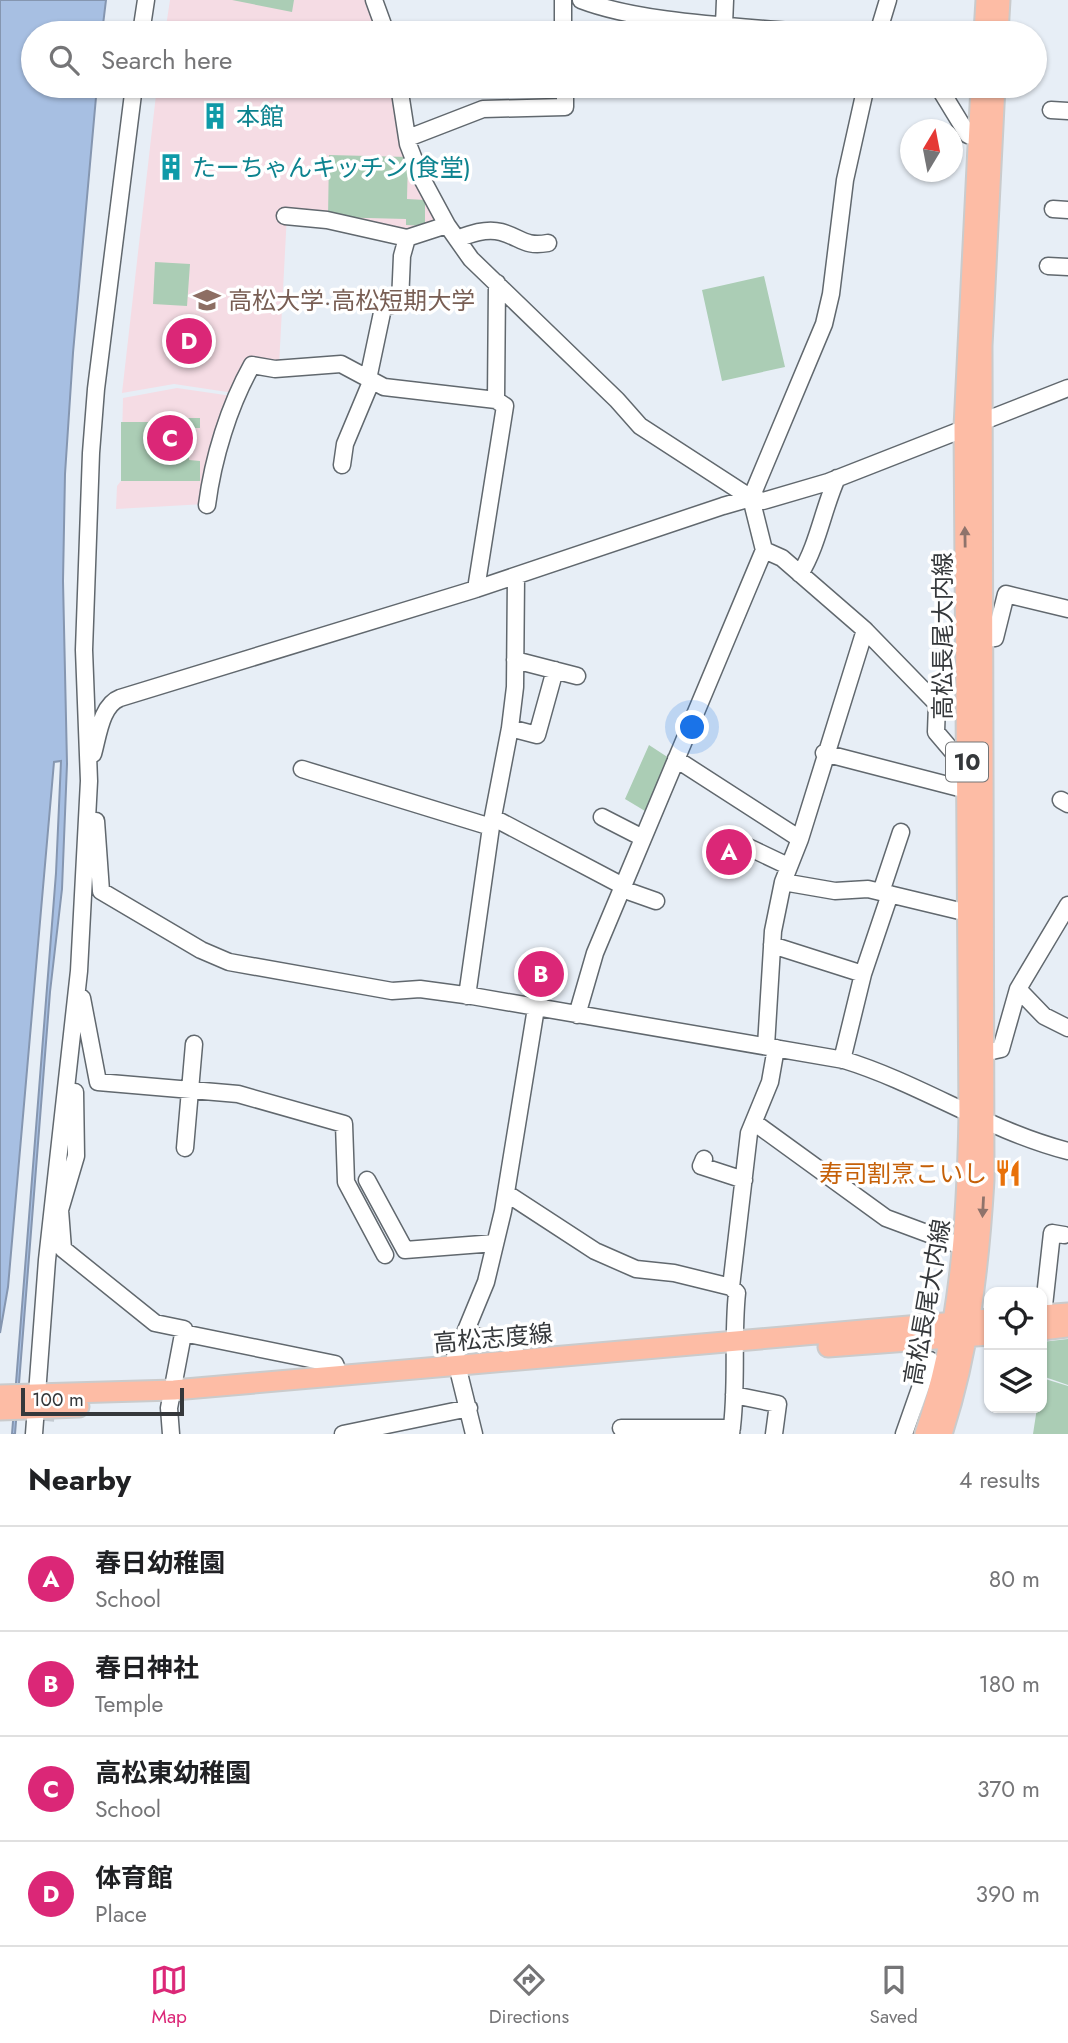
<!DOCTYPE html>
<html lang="en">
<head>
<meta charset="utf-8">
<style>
  :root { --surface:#fff; --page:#f2f2f2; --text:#202124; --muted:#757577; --line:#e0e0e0; --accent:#db2777 }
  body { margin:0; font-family:Jost,"Noto Sans JP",sans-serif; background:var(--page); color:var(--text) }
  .controls { position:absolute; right:21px; bottom:21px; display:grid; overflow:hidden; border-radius:14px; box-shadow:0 2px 5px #0004 }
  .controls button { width:63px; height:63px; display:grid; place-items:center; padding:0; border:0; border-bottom:2px solid var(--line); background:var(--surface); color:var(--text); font:35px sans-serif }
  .compass { position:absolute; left:900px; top:119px; width:63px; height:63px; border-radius:50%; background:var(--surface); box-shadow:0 2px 5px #0004; rotate:10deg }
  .scale { position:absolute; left:21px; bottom:18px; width:163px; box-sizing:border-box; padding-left:7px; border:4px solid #35383b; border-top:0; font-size:19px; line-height:24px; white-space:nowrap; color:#35383b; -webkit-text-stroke:5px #fff; paint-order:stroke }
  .you { position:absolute; left:693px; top:728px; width:24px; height:24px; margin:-18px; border:5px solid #fff; border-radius:50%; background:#1a73e8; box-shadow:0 0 0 10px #1a73e833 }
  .badge { display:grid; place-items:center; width:46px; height:46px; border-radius:50%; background:var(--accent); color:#fff; font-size:23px; font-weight:700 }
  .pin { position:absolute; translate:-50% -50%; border:4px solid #fff; box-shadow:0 2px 7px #0006 }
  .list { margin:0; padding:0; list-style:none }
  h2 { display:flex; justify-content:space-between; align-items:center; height:91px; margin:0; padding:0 28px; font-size:30px }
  h2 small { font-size:23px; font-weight:400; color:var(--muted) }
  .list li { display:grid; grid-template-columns:46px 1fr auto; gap:21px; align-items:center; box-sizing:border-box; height:105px; padding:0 28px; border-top:2px solid var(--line) }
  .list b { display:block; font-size:26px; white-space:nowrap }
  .list p { margin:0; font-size:23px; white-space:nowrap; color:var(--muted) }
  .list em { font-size:23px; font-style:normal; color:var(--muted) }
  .icon { flex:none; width:38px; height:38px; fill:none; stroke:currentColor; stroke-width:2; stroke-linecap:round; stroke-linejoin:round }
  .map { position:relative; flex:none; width:1068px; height:1434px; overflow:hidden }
  .search { position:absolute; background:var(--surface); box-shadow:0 2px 5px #0004; left:21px; right:21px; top:21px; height:77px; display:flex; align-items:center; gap:18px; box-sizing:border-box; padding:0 24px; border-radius:38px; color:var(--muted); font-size:26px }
  .sheet { height:511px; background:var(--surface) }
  nav { display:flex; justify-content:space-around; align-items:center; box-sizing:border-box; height:98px; border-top:2px solid var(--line); background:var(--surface); font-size:19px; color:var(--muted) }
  nav a { display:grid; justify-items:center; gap:4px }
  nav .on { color:var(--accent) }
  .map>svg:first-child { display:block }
  .education { fill:#f5dce4 }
  .green { fill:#abcdb5 }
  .water { fill:#a7bfe2; stroke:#8596b0; stroke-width:2 }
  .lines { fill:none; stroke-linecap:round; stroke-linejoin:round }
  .minor-tunnel { stroke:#c3cad1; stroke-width:16; stroke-dasharray:16 8; stroke-linecap:butt }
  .minor-casing { stroke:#61686e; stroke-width:19 }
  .major-casing { stroke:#cacbcc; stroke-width:23 }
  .minor { stroke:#fff; stroke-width:16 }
  .major { stroke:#fdbca5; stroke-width:19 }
  .oneway { fill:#8f736b }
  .labels { text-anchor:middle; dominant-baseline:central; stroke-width:7; stroke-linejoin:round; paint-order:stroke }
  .shield { fill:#fff; stroke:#727476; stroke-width:2 }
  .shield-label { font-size:23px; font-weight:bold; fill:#35383b }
  .culture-label { font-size:24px; fill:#0d838f; stroke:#fff; text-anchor:start }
  .education-label { font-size:24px; fill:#785e54; stroke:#fff; text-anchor:start }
  .street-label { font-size:24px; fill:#35383b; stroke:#fff }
  .food-label { font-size:24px; fill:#c56008; stroke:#fff; text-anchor:end }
</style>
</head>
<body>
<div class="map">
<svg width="1068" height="1434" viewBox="0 0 1068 1434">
  <rect width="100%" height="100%" fill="#e7eef6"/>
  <path class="education" d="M170,0H366L379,33H165Z
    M157,86H390L402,144L440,224L407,234L287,214L279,366L245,367L234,393L174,384L122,393Z
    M177,388L232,396L205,504L116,509L117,486L121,481L123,398Z"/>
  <path class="green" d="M232,0H294L292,12Z
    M329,155L408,157L407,199L425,200V226L406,225V219L328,217Z
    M155,262L190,264L187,306L153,304Z
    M764,276L785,367L722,381L702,290Z
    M166,418H200V428H189V460L200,461V481H121V422H166Z
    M649,745L672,760L650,814L625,799Z
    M1068,1339V1385L1042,1376V1342Z
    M1042,1378L1068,1386V1434H1033L1037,1408H1042Z"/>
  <path class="water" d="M0,0H106L102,33H33V86H97L73,353L65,474L63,581L67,764L62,889L50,992L15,1434H12L56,873L61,761L54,762L8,1287L0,1333Z"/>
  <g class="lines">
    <path class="minor-tunnel" d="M46,1421L49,1383"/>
    <defs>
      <path id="minor" d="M374,0L386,33
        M563,0V33
        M581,0C644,24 742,26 811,33
        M724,25L725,0
        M141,33L146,0
        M858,33H883
        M878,33L888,0
        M399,86L408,144L420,175L447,225L471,259L617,400L640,426L751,498
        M938,86L968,135L979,138
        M1051,110L1068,111
        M408,138L483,109L565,107V86
        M1053,209L1068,210
        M285,216L327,220L407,238L447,225
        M457,239C470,234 486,228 501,232C522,238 524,247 548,243
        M1048,266L1068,267
        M368,379L383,308L400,302L402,256L407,238
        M342,465L345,444L371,382
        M207,505C213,458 229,406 252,365L275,369L341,364L384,387L496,400L497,283
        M800,574C818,545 823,509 837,478
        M476,589L505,406L496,400
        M865,630L937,704L936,732L953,752L967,754
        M980,639L995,638L1006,594L1068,609
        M515,660L577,676
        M510,728L537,735L555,670
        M824,753L967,790
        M93,754C98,737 101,705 120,698L476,589L723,506L751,498L763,501L828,482L1068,388
        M676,759L800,839L783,882
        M302,769L491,827
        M1061,800L1068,804
        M602,817L643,838
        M494,818L623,886
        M96,821L101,891L201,950L229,962L392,991L420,989L472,996L844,1060C922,1084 987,1130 1068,1151
        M800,839L865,630L782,558L764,550L751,498L824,324L831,294L845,180L866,86
        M748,847L788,866
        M622,889L656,901
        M881,892L901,832
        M772,945L863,974
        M1018,989L1044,1016L1068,1028
        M467,996L491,827L510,728L515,687L516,576
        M82,998L98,1082L238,1094L344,1124L346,1182L385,1255
        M577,1015L595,953L764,550
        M766,1046L773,931L783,882L835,891L868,889L968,913
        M983,1053L1001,1049L1018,989L1068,905
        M842,1060L863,974L890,894
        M75,1092L76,1156L60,1210L63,1249L155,1323L184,1329L169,1408L171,1434
        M755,1123L886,1218L964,1247
        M185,1148L194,1044
        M704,1159L701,1166L744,1180
        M367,1180L405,1250L495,1243
        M506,1193L595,1251L636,1269L674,1273L731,1287L737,1293C732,1340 738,1388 731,1434
        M731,1287L749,1133L770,1082L776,1048
        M1043,1315L1052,1233L1064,1235
        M183,1333L335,1364L340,1376
        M466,1333L514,1346L517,1361
        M734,1395L778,1404L774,1434
        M621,1428H732
        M34,1434L47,1260L79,971L89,781L84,650L91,453L96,389L134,86
        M343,1434L469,1408
        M474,1434L455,1357L486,1282L503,1211L536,1008
        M904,1434L930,1360"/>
      <path id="major" d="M984,33L986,0
        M998,33L1000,0
        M1042,1315L1068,1313
        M1042,1330L1068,1327
        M828,1347L989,1335
        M0,1395L174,1390L989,1319
        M0,1410L79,1407
        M925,1434C960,1331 967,1223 969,1115L964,427L981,86
        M942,1434C969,1352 979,1266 984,1180L982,346L995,86"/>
    </defs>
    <use href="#minor" class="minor-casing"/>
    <use href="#major" class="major-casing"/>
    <use href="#minor" class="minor"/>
    <use href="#major" class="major"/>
  </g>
  <defs><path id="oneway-solid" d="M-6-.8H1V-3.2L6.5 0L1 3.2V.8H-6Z" transform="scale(1.75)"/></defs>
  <g class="oneway">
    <use href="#oneway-solid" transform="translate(965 537) rotate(-91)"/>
    <use href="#oneway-solid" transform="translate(983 1207) rotate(93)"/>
  </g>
  <defs>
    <symbol id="building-bare" viewBox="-9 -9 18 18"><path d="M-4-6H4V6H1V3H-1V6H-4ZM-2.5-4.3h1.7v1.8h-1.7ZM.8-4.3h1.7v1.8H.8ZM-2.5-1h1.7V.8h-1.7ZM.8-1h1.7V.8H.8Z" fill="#0f9aa8" stroke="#fff" stroke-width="2.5" paint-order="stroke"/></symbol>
    <symbol id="university-bare" viewBox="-9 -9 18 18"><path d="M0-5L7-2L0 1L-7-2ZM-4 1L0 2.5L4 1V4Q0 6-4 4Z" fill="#8d6e63" stroke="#fff" stroke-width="2.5" paint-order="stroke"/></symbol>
    <symbol id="restaurant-bare" viewBox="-9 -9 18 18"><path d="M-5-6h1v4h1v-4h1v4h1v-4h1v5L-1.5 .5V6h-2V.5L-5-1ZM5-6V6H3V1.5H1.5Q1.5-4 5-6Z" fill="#e8710a" stroke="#fff" stroke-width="2.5" paint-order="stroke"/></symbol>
  </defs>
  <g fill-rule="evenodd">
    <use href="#building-bare" x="196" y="97" width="38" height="38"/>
    <use href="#building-bare" x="152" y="148" width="38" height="38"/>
    <use href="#university-bare" x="188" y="281" width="38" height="38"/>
    <use href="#restaurant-bare" x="989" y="1154" width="38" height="38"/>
  </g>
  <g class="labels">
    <rect class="shield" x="946" y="742.5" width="42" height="39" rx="5"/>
    <g class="shield-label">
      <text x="967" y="762">10</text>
    </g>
    <g class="culture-label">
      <text x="236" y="116">本館</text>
      <text x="192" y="167">たーちゃんキッチン(食堂)</text>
    </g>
    <g class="education-label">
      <text x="228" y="300">高松大学·高松短期大学</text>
    </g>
    <g class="street-label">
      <text transform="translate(942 636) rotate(-90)">高松長尾大内線</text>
      <text transform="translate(927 1302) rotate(-80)">高松長尾大内線</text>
      <text transform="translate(493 1338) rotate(-5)">高松志度線</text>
    </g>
    <g class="food-label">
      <text x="987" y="1173">寿司割烹こいし</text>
    </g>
  </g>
</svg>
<div class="controls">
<button><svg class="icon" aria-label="locate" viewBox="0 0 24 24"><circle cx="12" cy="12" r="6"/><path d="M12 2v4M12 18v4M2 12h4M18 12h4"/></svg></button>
<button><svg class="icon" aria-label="layers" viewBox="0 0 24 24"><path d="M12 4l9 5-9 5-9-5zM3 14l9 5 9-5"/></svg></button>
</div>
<svg class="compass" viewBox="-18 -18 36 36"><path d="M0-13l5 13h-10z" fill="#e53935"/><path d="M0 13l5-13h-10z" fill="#757577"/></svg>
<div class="scale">100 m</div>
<div class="you"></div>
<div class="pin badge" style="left:729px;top:852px">A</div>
<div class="pin badge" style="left:541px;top:974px">B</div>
<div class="pin badge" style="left:170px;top:438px">C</div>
<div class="pin badge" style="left:189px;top:341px">D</div>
<div class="search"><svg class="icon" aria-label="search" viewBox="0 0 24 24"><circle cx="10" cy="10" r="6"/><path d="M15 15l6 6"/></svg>Search here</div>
</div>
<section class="sheet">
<h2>Nearby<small>4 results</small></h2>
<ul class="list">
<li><span class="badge">A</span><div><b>春日幼稚園</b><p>School</p></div><em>80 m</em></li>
<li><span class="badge">B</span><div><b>春日神社</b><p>Temple</p></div><em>180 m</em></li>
<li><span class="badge">C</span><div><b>高松東幼稚園</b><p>School</p></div><em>370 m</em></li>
<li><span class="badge">D</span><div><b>体育館</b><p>Place</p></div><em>390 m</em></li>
</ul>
</section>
<nav>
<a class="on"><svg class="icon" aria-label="map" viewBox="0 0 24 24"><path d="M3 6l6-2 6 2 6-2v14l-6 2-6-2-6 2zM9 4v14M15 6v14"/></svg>Map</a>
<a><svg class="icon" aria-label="directions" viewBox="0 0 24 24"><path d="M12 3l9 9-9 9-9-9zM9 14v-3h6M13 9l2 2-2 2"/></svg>Directions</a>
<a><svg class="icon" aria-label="saved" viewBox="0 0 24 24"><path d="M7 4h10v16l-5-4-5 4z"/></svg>Saved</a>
</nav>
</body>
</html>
